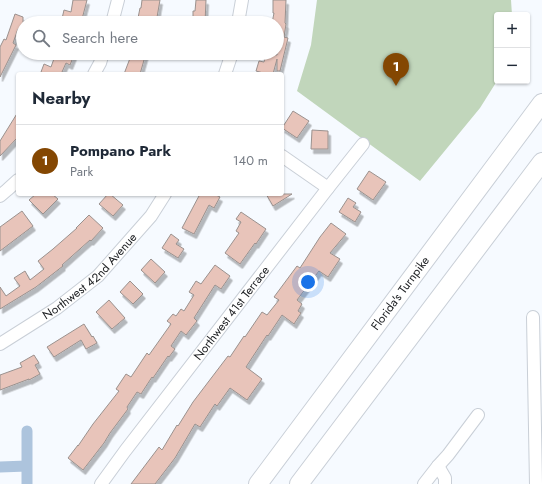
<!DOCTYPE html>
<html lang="en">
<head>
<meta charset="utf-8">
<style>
  :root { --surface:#fff; --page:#f6f6f7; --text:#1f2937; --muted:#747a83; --line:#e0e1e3; --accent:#844702 }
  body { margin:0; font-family:Jost,sans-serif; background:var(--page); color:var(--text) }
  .controls { position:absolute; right:12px; top:12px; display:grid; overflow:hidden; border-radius:4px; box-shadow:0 1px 3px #0004 }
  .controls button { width:36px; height:36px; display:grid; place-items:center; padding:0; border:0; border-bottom:1px solid var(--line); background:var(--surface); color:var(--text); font:20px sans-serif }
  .you { position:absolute; left:308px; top:282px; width:14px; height:14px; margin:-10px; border:3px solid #fff; border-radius:50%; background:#1a73e8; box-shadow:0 0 0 6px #1a73e833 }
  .badge { display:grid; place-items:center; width:26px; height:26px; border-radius:50%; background:var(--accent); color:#fff; font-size:13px; font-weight:700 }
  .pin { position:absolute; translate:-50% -33px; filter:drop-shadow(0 1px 2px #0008) }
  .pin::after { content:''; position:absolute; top:21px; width:14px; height:12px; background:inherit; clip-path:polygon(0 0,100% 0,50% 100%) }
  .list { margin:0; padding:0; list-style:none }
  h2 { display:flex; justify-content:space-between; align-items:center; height:52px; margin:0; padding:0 16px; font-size:17px }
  h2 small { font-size:13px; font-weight:400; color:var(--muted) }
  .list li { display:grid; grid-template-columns:26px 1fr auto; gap:12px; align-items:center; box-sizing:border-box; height:72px; padding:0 16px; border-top:1px solid var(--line) }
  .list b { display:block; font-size:15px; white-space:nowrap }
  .list p { margin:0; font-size:13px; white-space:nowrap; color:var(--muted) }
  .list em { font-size:13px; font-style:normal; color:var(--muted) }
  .icon { flex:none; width:22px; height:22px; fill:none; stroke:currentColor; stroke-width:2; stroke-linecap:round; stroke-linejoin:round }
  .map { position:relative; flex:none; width:542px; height:484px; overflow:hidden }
  .search { position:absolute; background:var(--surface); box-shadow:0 1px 3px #0004; left:16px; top:16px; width:268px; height:44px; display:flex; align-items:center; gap:10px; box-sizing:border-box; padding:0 14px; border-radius:22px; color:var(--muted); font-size:15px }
  .panel { position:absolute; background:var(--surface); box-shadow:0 1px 3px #0004; left:16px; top:72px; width:268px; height:124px; border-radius:4px }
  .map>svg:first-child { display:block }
  .green { fill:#c1d6bb }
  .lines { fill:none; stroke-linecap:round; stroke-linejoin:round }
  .canal { stroke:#adc4dd; stroke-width:11 }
  .building { fill:#e8c4ba; stroke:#9a918e; filter:url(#shadow) }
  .minor-casing { stroke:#c9cfd7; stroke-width:14 }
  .highway-casing { stroke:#c9cfd7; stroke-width:20 }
  .minor { stroke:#fff; stroke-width:12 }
  .highway { stroke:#fff; stroke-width:18 }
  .labels { text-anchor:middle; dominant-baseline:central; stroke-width:4; stroke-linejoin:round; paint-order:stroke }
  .street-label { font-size:12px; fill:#1a1c1f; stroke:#fff }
</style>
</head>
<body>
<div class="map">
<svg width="542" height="484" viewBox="0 0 542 484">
  <defs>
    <filter id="shadow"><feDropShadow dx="2.5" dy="4.5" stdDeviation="0" flood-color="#0004"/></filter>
  </defs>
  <rect width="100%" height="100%" fill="#f6faff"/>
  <path class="green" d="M317,0H511L512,15H497V81L480,108L420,181L297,91L311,45Z"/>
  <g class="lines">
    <path class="canal" d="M27,431V484
      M0,467L27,466"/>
  </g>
  <path class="building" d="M73,0H87L81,23H61L64,10L71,12Z
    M142,0H160L156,23H137L140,8H141Z
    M196,0H206L205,23H193V11H195Z
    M273,0H286L285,23L286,24L284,37L288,38L280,71H277V59L273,74H267L256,71L259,61L264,62L266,53L277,55V23H272L274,13H273Z
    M15,14L23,17V31L18,29L13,43L16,45L0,77V47L4,39L6,40Z
    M56,53H66L74,55L70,65L66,63L62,72L65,74H46L41,72L44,64L51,67Z
    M132,53H146L140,74H124Z
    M293,111L309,121L297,138L282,128Z
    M18,112V137L0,156V141Z
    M312,130L328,131V149H311Z
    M369,171L386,182L373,200L357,189Z
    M36,194H52L58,199L43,214L29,200Z
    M108,194H110L123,205L113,216L99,204Z
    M200,194H214L220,197L214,208L209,205L194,234L182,228Z
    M266,194H292L273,206Z
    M348,198L356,203L353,207L361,212L355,222L339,212Z
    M22,211L33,226L0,251V227Z
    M241,212L266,229L256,244L255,243L240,264L225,253L239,233L236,231L241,222L236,219Z
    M89,215L103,228L91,241L90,240L62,265L63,266L36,287L0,309V287L6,296L20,286L14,278L25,271L30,280L44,269L38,261L53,249L77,228H76Z
    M331,223L346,234L330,253L340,259L328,277L319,271L297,300L302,304L298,311L301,313L294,324L282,315L268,336L267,335L246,367L262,379L247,400L230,388L217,406L215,404L200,427L195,424L175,458L155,484H131L159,447L162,450L177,425L178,426L193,402L228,356L230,357L244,336L245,337L262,312L267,315L279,300L274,297L297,266L300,268L320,237Z
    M171,234L179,240L176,244L184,249L178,258L162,248Z
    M151,259L165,272L155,283L141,270Z
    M215,265L230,276L221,289L215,285L194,318L197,321L186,335L181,331L171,346L175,349L169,357L168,356L153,378L152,377L141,394L137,392L127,407L128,409L110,433L104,443L83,470L68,458L78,445V446L93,424L119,391L116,389L126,374L131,377L147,353L149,355L171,324L167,321L173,314L176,316L181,309L184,311L194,295L189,292L196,281L201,284Z
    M130,281L143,294L133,304L120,292Z
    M109,300L125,318L112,329L96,312Z
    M84,324L92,337L93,336L97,343L86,349L81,340L54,357L47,347Z
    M34,355L39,363L35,365L40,374L29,380V379L0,390V375L22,367L20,363Z"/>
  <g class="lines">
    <defs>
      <g id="minor">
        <path d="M112,23L118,0"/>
        <path d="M238,23L242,0"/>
        <path d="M94,74L100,63L103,53"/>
        <path d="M225,74L232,53"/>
        <path d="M282,156L328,188"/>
        <path d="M0,196L7,190L18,180"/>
        <path d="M533,317L536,484"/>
        <path id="s1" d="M0,344L57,308L98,276L151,216L165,194"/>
        <path d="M438,466L445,478V484"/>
        <path id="s2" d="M101,484L125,451L328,188L363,144"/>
        <path d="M424,484L438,466L448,455L478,415"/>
      </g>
      <g id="highway">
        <path id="s3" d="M258,484L542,103"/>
        <path d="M299,484L542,162"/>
      </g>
    </defs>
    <use href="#minor" class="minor-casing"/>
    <use href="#highway" class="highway-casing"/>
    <use href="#minor" class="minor"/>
    <use href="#highway" class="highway"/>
  </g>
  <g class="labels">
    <g class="street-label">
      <text stroke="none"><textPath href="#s1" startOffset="113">Northwest 42nd Avenue</textPath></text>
      <text stroke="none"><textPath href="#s3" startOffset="238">Florida's Turnpike</textPath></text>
      <text stroke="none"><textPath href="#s2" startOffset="215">Northwest 41st Terrace</textPath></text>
    </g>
  </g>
</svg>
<div class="controls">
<button>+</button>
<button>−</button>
</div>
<div class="you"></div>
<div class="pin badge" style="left:396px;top:86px">1</div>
<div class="search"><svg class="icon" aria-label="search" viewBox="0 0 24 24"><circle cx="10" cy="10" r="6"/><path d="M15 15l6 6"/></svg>Search here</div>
<section class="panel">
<h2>Nearby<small></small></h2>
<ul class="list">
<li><span class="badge">1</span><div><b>Pompano Park</b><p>Park</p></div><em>140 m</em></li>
</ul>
</section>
</div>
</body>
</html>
